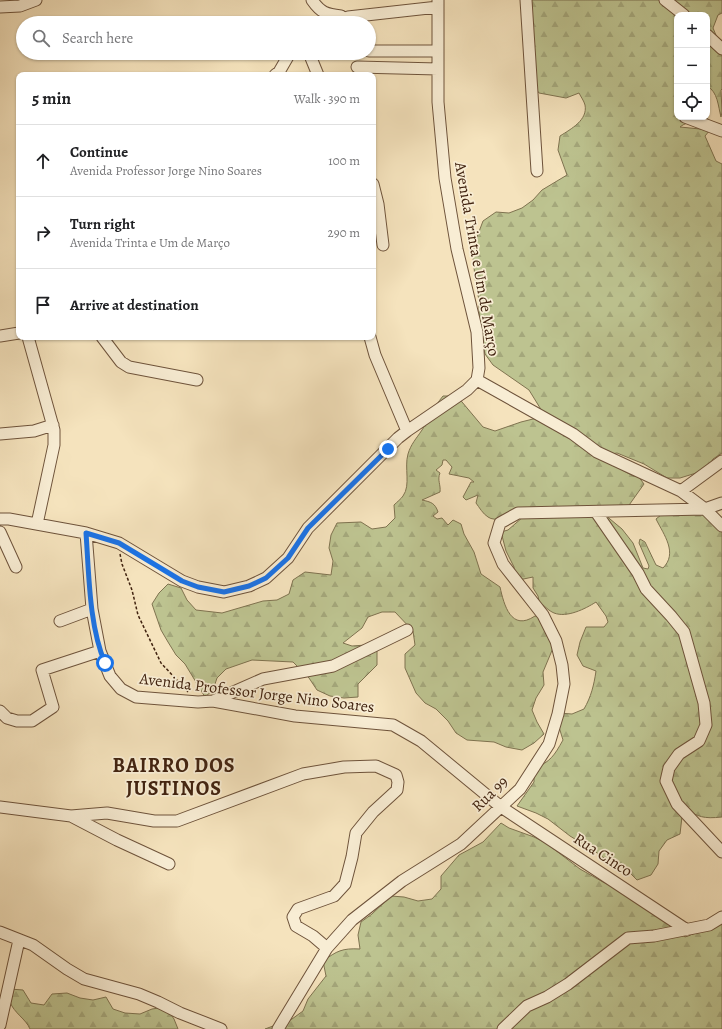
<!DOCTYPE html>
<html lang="en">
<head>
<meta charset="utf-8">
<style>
  :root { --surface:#fff; --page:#f6f6f6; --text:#202124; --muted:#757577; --line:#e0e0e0 }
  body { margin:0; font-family:Alegreya,serif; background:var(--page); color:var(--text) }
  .controls { position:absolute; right:12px; top:12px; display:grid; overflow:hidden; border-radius:8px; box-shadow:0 1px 3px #0004 }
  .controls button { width:36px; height:36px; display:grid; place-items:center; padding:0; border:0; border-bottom:1px solid var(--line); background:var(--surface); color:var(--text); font:20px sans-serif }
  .stop { position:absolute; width:12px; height:12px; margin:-9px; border:3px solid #1a73e8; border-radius:50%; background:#fff }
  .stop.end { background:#1a73e8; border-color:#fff; box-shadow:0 1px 4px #0008 }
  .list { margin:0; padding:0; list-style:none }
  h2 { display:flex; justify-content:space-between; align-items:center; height:52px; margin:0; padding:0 16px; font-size:17px }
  h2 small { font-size:13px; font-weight:400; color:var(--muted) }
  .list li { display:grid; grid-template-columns:26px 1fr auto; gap:12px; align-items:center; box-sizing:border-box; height:72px; padding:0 16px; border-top:1px solid var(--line) }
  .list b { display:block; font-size:15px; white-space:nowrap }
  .list p { margin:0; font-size:13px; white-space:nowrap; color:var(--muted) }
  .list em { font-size:13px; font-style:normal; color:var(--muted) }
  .icon { flex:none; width:22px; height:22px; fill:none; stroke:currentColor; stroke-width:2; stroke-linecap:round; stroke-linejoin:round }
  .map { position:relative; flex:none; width:722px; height:1029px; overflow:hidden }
  .search { position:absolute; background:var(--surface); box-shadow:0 1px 3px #0004; left:16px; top:16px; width:360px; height:44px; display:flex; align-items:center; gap:10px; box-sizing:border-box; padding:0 14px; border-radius:22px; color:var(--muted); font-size:15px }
  .panel { position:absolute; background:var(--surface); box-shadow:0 1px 3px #0004; left:16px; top:72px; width:360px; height:268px; border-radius:8px }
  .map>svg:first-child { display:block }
  .forest { fill:url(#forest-firs); stroke:#7f7350 }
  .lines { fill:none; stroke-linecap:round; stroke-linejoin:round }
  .minor-casing { stroke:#6e533b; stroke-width:13 }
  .path { stroke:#412310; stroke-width:1.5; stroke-dasharray:3 2; stroke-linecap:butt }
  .minor { stroke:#f8edd4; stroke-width:11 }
  .route { stroke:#1a73e8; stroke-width:5 }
  .labels { text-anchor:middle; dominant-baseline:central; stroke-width:3.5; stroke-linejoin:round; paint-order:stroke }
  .street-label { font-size:16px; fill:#412310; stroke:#f8edd4 }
  .district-label { font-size:20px; font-weight:bold; letter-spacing:1px; fill:#412310; stroke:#f8edd4 }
</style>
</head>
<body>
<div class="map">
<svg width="722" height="1029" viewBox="0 0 722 1029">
  <defs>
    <pattern id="forest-firs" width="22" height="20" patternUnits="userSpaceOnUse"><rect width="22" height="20" fill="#bdc390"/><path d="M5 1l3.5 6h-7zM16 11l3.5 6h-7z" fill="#a4a77b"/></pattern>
  </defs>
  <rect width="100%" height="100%" fill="#f5e3bd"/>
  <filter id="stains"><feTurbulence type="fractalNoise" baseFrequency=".005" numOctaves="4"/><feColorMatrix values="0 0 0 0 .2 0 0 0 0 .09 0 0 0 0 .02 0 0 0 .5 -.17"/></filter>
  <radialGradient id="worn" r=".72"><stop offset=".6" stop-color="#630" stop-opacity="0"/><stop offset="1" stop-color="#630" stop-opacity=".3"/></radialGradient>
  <path class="forest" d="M524,0H722V13L718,15L713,28L718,40L722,41V89L721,90L722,112L721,117C718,106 718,92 707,86V15H677V117H706L708,118C699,123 688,120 680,127L710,130L705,136L716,161L722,164V453L713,459L706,470L680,478H667L644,464L617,453L606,455L610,463L633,476H638L644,484L627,508L604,514L622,529L633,543L643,568L648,569L649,566L639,543L640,539L645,542L656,565L663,568C678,553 664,535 656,519L666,511L693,506L722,522V817C703,819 699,817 683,808L680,834L667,840L659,851L658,864L651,875L637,880L628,871L604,858L593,850L570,836L548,819L536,813L517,806L534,782V769C551,761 554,756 563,740L559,727L558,713L572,714L584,709C591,697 594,685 596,671L583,666L577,655L580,642L586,627H604L608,622L606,616L596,602C585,609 567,618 554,613C549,611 543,605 539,601L538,596L533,588V577L514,581V567L506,551L501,532L508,530L523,517C515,518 494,522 488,517C483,514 479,507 476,503L478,495L466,500L463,497L471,482H474L469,478L449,474L452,467L446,460H443L442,465L436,470L440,473C437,480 441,485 440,492L422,500C431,502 435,503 438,512L433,516L437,519L442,518L448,525L453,520L461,524L464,534L474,552L481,574L500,587C504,605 511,632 535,616L543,619L553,648L543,672L544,685L536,698L532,710L537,722L544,734L534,743L522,750L506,747L494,742L467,740L456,733L448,721L436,709L425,703L416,693L405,668V654L415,645L413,631L395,612H382L368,617L362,628L343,643L352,646L366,645L377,651V665L358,684V697L344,698L330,696L317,690L309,678L293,662L252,660L226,669L217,678L213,690L205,697L185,664L176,655L168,642L161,630L152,604L159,593L168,584L181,588L187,600L196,610L222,613L263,601L277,600L289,594L293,580L305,572L331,575L333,561L329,548L331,535L337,523L361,522L372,529L386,527L395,518L394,505C397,502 401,499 403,496C411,485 404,468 408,454C411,444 416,439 422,430C430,418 433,408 443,396H457L483,427L495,431L521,422L545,416L529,390L493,365L485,354L479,327V300L476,286L473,258L474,245L483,221L496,212L509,213L522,208L533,200L542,190L567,175L558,150L560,136C571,129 588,120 585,105C584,101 581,97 579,93L566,98L539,93L531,82Z
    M501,823L509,828L534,837L546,843L580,869L603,882L616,888L630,892L685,937L698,932L722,914V1029H265L292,1019L303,1011L308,999L326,976L323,961C337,951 342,948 360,949L358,935L361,922L372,914L391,896L404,897L418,901L432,899L441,889V876L459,855L483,842Z
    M10,989L23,990L31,1003L44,1005L52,994L67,993L80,998L93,1000L106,997L113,1009L125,1013L140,1014L152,1009L166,1007L174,1019L178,1029H30C26,1019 14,1013 10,1002C9,999 10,993 10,989Z"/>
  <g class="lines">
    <defs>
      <path id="minor" d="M312,0C321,13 326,14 341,16
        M526,0L537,171
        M665,0L684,15
        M0,7L20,6L36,0
        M324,23L348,17L438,7
        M707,35L722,49
        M369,51H438
        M309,53L318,75
        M357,67L438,69
        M275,75L279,72L290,53
        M685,117L722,131
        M373,184L378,204L383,245
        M0,336L19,333
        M28,337L54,430V445L37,524
        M102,337L121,362L129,367L197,380
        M370,337L375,355L407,431
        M477,380L573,434L597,452L681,491L705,509L722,526
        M0,434L34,431L53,425
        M681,491L722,461
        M596,512L638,573L646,589L671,616L684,632L704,703L706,725L699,741L679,754L669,768L666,781L677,804L722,852
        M0,519H9L86,533L119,543L182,581L198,587L224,592L249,586L266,578L288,558L308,528L398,438L407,431L467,390L477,380L479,368L477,332L457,249L445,178L438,102V0
        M0,532L16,567
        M86,533L92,609L100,651L110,676L121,689L136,697L198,702L213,701L295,716L393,725L421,741L501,807L687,930
        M60,621L92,609
        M213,701L263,679L333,666L407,630
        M0,711L7,718L17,721H32L53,707L42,670L100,651
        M0,807L71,816L107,813L154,821H177L303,774L344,767L376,766L396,775L398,782L397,790L373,812L356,833L352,857L345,884L334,896L298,909L293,917L296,926L313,936L327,948
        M71,816L117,840L169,864
        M0,932L33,945L67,969L84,979L139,994L158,1002L180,1013L221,1029
        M0,1025L19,940
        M278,1029L327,948L352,920L402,881L461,844L520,789L549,744L558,714L564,684L562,665L556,641L543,615L503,564L494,543L500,523L518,513L705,509L722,503
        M503,1029L527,1006L547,997L568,984L628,938L654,936L709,925L722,917"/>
    </defs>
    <use href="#minor" class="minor-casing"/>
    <path class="path" d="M120,554L122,564L132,590L138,615L161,663L188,692"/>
    <use href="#minor" class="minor"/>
  </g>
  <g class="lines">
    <path class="route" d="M105,663C89,626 89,574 86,533L119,543L182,581L198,587L224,592L249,586L266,578L288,558L308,528L388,449"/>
  </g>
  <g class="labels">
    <g class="street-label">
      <text transform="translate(477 259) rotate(80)">Avenida Trinta e Um de Março</text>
      <text transform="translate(257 693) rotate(7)">Avenida Professor Jorge Nino Soares</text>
      <text transform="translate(490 794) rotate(-44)">Rua 99</text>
      <text transform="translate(603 855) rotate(33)">Rua Cinco</text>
    </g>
    <g class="district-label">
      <text x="174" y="765">BAIRRO DOS<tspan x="174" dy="23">JUSTINOS</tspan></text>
    </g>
  </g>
  <rect width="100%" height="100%" filter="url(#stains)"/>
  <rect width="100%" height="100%" fill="url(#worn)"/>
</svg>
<div class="controls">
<button>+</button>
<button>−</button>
<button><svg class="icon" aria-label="locate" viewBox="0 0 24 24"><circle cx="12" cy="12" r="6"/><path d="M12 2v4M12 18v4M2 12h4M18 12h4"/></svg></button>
</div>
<div class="stop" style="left:105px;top:663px"></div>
<div class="stop end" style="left:388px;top:449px"></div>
<div class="search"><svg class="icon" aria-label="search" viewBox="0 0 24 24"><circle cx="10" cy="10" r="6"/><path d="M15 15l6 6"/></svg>Search here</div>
<section class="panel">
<h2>5 min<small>Walk · 390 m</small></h2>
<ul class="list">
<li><svg class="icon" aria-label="ahead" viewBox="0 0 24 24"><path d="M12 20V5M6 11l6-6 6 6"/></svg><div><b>Continue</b><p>Avenida Professor Jorge Nino Soares</p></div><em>100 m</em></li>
<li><svg class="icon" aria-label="right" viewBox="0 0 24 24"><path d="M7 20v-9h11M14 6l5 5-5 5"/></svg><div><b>Turn right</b><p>Avenida Trinta e Um de Março</p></div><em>290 m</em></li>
<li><svg class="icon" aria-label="arrive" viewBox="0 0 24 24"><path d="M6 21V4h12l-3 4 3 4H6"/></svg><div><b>Arrive at destination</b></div></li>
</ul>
</section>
</div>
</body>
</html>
